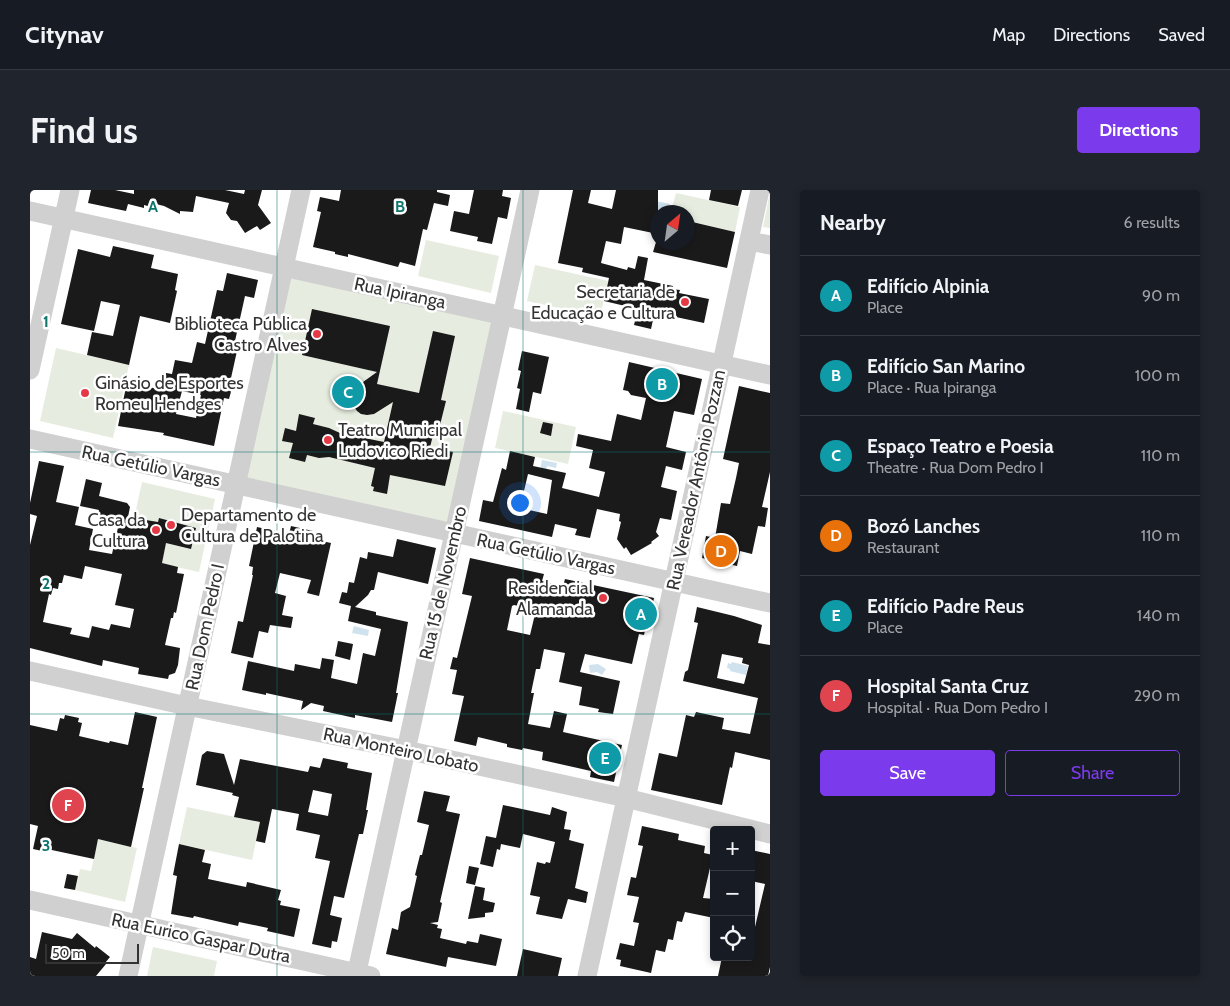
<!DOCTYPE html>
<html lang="en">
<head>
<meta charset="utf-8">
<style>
  :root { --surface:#171b24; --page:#20242c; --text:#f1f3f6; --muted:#9ea1a6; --line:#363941; --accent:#7c3aed }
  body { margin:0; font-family:Cabin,sans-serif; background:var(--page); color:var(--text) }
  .controls { position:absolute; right:15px; bottom:15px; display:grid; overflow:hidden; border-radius:5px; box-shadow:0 2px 8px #0003 }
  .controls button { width:45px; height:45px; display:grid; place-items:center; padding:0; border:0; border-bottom:1px solid var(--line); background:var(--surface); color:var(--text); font:25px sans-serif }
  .compass { position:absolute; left:620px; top:15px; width:45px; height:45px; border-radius:50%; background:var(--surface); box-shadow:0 2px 8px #0003; rotate:29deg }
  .scale { position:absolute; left:15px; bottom:12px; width:94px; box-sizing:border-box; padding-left:5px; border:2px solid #333; border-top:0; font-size:14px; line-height:18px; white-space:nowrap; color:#333; -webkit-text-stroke:4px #fff; paint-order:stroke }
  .you { position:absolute; left:489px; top:312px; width:18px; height:18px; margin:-12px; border:4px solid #fff; border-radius:50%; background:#1a73e8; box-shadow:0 0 0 8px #1a73e833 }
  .badge { display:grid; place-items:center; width:32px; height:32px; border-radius:50%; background:var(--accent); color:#fff; font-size:16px; font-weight:700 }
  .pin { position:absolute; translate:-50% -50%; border:2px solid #fff; box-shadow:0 1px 5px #0006 }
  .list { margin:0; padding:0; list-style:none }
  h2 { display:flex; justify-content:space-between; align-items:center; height:65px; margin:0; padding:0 20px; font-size:21px }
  h2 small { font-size:16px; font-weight:400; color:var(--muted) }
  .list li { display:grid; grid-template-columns:32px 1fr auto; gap:15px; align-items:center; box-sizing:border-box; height:80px; padding:0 20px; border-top:1px solid var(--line) }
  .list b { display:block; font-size:19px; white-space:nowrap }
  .list p { margin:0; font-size:16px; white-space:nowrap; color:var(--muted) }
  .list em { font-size:16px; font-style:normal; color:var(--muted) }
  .actions { display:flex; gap:10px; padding:15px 20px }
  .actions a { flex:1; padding:11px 0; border:1px solid var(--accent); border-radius:5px; text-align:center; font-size:18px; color:var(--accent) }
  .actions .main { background:var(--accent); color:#fff }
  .icon { flex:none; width:28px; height:28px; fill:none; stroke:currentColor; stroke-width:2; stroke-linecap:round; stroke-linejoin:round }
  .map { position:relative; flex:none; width:740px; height:786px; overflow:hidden; border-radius:5px }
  header { display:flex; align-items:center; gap:30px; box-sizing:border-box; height:70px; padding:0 25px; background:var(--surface); border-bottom:1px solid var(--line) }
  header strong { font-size:24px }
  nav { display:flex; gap:28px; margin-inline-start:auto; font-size:18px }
  .intro { display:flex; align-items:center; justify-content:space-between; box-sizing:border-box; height:120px; padding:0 30px }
  h1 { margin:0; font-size:35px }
  .button { padding:12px 22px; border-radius:5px; background:var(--accent); color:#fff; font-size:18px; font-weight:700 }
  main { display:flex; gap:30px; padding:0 30px }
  aside { flex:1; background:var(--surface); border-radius:5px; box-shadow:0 2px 8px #0003 }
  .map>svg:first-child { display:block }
  .green { fill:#e6ecdf }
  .water { fill:#cfe2ee }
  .building { fill:#1a1a1a; fill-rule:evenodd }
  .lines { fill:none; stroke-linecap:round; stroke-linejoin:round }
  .minor { stroke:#d0d0d0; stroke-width:19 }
  .grid { fill:none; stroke:#0f766e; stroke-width:1; stroke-opacity:0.55 }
  .poi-dot { fill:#e63946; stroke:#fff; stroke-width:2 }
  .labels { text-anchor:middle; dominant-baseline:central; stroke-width:5; stroke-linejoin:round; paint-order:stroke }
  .poi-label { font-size:18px; fill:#333; stroke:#fff; text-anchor:end }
  .street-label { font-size:18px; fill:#333; stroke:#fff }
  .grid-label { font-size:16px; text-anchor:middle; font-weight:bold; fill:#0f766e; stroke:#fff; stroke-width:5; stroke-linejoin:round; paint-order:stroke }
</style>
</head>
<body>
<header>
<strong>Citynav</strong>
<nav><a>Map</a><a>Directions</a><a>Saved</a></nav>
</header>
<div class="intro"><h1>Find us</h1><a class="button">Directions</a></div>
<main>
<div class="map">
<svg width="740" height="786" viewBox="0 0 740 786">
  <rect width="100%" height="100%" fill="#fff"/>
  <path class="green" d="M740,2V38L733,37Z
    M646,3L710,17L705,42L658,31V22H641Z
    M396,50L469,66L461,103L388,86Z
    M505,75L578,91L570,127L497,111Z
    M254,78L472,126L424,343L206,295Z
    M26,158L99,175L83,248L10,231Z
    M473,221L546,237L538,274L465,258Z
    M112,292L185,309L169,382L96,366Z
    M157,617L230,632L222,670L149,654Z
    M68,649L107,658L95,712L45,700L50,679L61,681Z
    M123,757L187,771L184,786H117Z"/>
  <path class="water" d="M626,11L640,14L638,22L625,20Z
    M512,270L527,273L526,278L517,276L516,282L510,281Z
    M324,436L339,440L338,446L322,443Z
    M702,472L718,476L716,485L700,481V479L697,478L698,473L701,474Z
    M568,474L576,479L572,485L567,482L560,483L559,475Z"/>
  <path class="building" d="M61,0H85L104,4V0H195L214,4L215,0H232L228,15L241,33L230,40L227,36L215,43L207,31L201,30L196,23L199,13L166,6L163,22L150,21V24L134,16L122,13L121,17L114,15V18L98,14L96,21L58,13Z
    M311,0H407V2L420,5L418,16L404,13L397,40L393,39L385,76L370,72L368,77L318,64V67L305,64V62L283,57L291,22L287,21L290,7L309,11Z
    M444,0H473L472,6L481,8L477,29L468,27L462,54L447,51L448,47L420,41L424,21L439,24Z
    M543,0H561L558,13L582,19L586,0H628V44L594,37L591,54L576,51L571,73L597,80L598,77L605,79L608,66L618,68L614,90L643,96L642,99L650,100L649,103L679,109L674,133L627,123L625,131L623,130L621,139L604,135L608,119L574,111L579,88L552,82L553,78L528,73Z
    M681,0H712L708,16L679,10Z
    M658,31L705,42L697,78L623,62L626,52H658Z
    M83,56L124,65L121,78L148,84L145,100L147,101L140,133L110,126L99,175L57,165L62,142L83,146L90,115L71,111L64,141L31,134L48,59L80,67Z
    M197,83L228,90L224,108L215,106L203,160L207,161L199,197L202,198L199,209L194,208L184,256L133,245L134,243L88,236L97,192L132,200L136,183L142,184L145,170L162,173L167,152L175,154L187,100L193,101ZM152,201L171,205L166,228L146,224Z
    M282,119L360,136L347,194L389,203L403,141L425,146L411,210L416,211L410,235L406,234L400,257L423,262L415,296L360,285L357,304L343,301L344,297L341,296L345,278L299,267L289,268L277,265L275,272L259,268L263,253L252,251L255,238L266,241L269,224L285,228L283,234L299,238L310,243L354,252L363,212L344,224L337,225L331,224L327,221L321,212L323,201L326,197L347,182L272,165Z
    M492,161L519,167L511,204L503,202L499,222L486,219L490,199L487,198L491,181L488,180Z
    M599,172L672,189L664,225L644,221L636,257L656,262L652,280L636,276L631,297L647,301L641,330L630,328L626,342L629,346L621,352L622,353L601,365L596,357L594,359L587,349L591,332L589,331L590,324L567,319L560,348L545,345L547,339L525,334L522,347L449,331L453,310L463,312L472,278L476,280L480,261L505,267L503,276L536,283L532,298L569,307L575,282L559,278L563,260L546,256L548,244L581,251L587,224L611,230L616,208L601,205L598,201L593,200ZM498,284L522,290L517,324L490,318Z
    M709,196L740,203V282L732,317L738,318L735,337L728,336L722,364L710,361L707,376L672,368L676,346L685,348L691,313L700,314L706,288L709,273L693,269Z
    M513,232L523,234L521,246L510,243Z
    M9,271L34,276L26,312L49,317L45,335L63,339L59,360L82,364L89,333L67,328L69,320L50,316L56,289L72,293L69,306L97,313L100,317L98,327L128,332L129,328L166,338L161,359L136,353L132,373L148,377L147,383L154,384L146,423L144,422L143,428H141L135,455L150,458L148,475L145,483L139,485L138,489L108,484L109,478L73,470L72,476L0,458V355L7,326L0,324V313ZM55,376L92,384L85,415L104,419L100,438L81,434L79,440L62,436L59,448L40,444L42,438L13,432L19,404L21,405L23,398L28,399L29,393H32L34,385L52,389Z
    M261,336L283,341L282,349L301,353L289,406L277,403L281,390L250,383L245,403L256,406L252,425L263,427L261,438L240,435L238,443L229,441L223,468L201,463L208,431L213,432L223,385H222L223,377L219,376L227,337L259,344Z
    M367,349L406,358L398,394L348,382L344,400H341L338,405L325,417L346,422V425L378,432L366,503H368L362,532L325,525V528L293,521L294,516L281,513L271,520L273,511L236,503V505L212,500L218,471L264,481L265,474L290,479L292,468L304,470L301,488L327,494L333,463L345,466L351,439L318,431L321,416L309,413L312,402L317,403L319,392L324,393L330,367L337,369L338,362L363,367Z
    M440,368L514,384L512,391L533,396L535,389L624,408L618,437L616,436L614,445L609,444L602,474L555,464L550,482L590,491L583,524L568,522L569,519L549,515L552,497L529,492L535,463L514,459L510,479H506L501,503H504L498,534L520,538L524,521L537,524L533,542L592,555L584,592L560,587L561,581L512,570L513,562L493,558L492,560L477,557V554L448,547L446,556L424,551L434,506L422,504L427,480L420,479L423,467L427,468L442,406L432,404ZM484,415L506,420L500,445L477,440L482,416Z
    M667,417L704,426L732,435L728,453L740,455V570L705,562L702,578L700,577L692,615L621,600L629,563L647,567L656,525L664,527L666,522L694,528L692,539L720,544L728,508L653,491L655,482L658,480L668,433L664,432ZM692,464L713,468L712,473L719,475L714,494L687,488Z
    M308,451L323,454L320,470L305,466Z
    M105,522L127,527L112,598H114L101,657L68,649L64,669L17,659V662L3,659L8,636L0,634V535L27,541L30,528L34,529L35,525L49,528L48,532L52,533L49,546L79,553L80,551L98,555Z
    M177,561L194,564L204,595L210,569L278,582L280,576L290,578L293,568L318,573L317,578L342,583L336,620H338L333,644H329L314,708L304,706L300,725L312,728L307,752L302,751L301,758L282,754L300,671L285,668L290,645L266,640L269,624L242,619L235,653L226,651L230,632L204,627L209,607L202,605L203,603L166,595L172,565ZM283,600L302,604L298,626L278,622Z
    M394,601L420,606L416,621L430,624L410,712L412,713L408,732L400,733L408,735L407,738L412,739L410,748L436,754L437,751L448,753L450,744L472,749L466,776L418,767L416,777L356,764L362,738L368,740L371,722L380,717L387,686L385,685L390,665H392L399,635L387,632Z
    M473,615L520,625L522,617L537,622L534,639L541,640L539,650L554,654L545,698L558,702L556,713L538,709L532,729L506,724L510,707L500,705L507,672L515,674L516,672L520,673L525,652L493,644L490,658L471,654L470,660L467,659L463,677L450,674L456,646L466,648Z
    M612,636L649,644L648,650L675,656L674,663L683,665L673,708L684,709V728L655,722L652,732L647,731L643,750L638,749L635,762L626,760L621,783L590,776L591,770L586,769L590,753L604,756L609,733L603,732L609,707L597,705L601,687L606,688L613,656L608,655Z
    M149,654L175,660L172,672L181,674L178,689L216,697L217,692L251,700L248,710L251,711L250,715L270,719L264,747L237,741L238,738L209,732L208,736L164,726L163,728L141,724L147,686L143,685Z
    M721,660L740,664V777L738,786H688L692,767H721V737H725L735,694L721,691Z
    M439,676L449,678L445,695L436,693Z
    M37,684L48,686L45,700L34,698Z
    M445,696L455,698L453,710L465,713L463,722L455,723V727L438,729Z
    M12,742L42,749L47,743L65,758L66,756L80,767L75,773L76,774L66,786H0V767L6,769Z
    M493,759L532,768L528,786H487Z"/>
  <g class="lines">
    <path class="minor" d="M0,21L740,185
      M719,51L740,55
      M0,180L40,0
      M0,249L740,413
      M0,481L157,516L376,560L596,608L740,644
      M0,710L341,786
      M98,786L271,0
      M326,786L500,0
      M557,786L730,0"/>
  </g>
  <path class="grid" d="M247,0V786M493,0V786M0,262H740M0,524H740"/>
  <g class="poi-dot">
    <circle cx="655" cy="112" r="5"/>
    <circle cx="287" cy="144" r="5"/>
    <circle cx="55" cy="203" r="5"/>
    <circle cx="298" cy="250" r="5"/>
    <circle cx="141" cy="335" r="5"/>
    <circle cx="126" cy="340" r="5"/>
    <circle cx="573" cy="408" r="5"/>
  </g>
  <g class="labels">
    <g class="poi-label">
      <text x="645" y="102">Secretaria de<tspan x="645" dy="21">Educação e Cultura</tspan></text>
      <text x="277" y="134">Biblioteca Pública<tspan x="277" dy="21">Castro Alves</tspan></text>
      <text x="65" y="193" text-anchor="start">Ginásio de Esportes<tspan x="65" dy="21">Romeu Hendges</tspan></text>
      <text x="308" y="240" text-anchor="start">Teatro Municipal<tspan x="308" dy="21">Ludovico Riedi</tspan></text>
      <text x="151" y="325" text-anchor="start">Departamento de<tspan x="151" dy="21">Cultura de Palotina</tspan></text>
      <text x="116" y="330">Casa da<tspan x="116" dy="21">Cultura</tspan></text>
      <text x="563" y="398">Residencial<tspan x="563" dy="21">Alamanda</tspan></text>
    </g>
    <g class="street-label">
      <text transform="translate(370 103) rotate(12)">Rua Ipiranga</text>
      <text transform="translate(121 276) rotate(12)">Rua Getúlio Vargas</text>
      <text transform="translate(666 290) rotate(-78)">Rua Vereador Antônio Pozzan</text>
      <text transform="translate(516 364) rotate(12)">Rua Getúlio Vargas</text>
      <text transform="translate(413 393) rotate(-77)">Rua 15 de Novembro</text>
      <text transform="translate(175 437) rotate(-78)">Rua Dom Pedro I</text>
      <text transform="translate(371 560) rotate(12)">Rua Monteiro Lobato</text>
      <text transform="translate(171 748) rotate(12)">Rua Eurico Gaspar Dutra</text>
    </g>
  </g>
  <g class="grid-label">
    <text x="123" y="22">A</text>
    <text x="370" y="22">B</text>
    <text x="16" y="137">1</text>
    <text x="16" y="399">2</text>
    <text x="16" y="661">3</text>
  </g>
</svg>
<div class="controls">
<button>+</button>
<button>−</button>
<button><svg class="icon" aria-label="locate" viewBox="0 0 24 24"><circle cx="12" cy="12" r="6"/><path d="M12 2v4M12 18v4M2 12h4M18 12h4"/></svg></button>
</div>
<svg class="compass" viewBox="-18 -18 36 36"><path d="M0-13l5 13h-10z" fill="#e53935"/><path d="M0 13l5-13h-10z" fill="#9ea1a6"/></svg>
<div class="scale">50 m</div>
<div class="you"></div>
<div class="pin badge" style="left:611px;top:424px;background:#0f9aa8">A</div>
<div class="pin badge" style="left:632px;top:194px;background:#0f9aa8">B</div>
<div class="pin badge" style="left:318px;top:202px;background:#0f9aa8">C</div>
<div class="pin badge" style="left:691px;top:361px;background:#e8710a">D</div>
<div class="pin badge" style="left:575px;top:568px;background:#0f9aa8">E</div>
<div class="pin badge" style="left:38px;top:615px;background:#e0444e">F</div>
</div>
<aside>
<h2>Nearby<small>6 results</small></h2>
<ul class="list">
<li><span class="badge" style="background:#0f9aa8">A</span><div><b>Edifício Alpinia</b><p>Place</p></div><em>90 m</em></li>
<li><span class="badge" style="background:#0f9aa8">B</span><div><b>Edifício San Marino</b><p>Place · Rua Ipiranga</p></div><em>100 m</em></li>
<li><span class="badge" style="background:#0f9aa8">C</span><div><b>Espaço Teatro e Poesia</b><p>Theatre · Rua Dom Pedro I</p></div><em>110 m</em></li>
<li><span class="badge" style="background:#e8710a">D</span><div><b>Bozó Lanches</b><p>Restaurant</p></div><em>110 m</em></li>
<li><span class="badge" style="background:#0f9aa8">E</span><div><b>Edifício Padre Reus</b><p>Place</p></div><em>140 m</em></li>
<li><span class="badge" style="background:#e0444e">F</span><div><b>Hospital Santa Cruz</b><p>Hospital · Rua Dom Pedro I</p></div><em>290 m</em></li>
</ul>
<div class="actions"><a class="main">Save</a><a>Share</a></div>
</aside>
</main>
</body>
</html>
